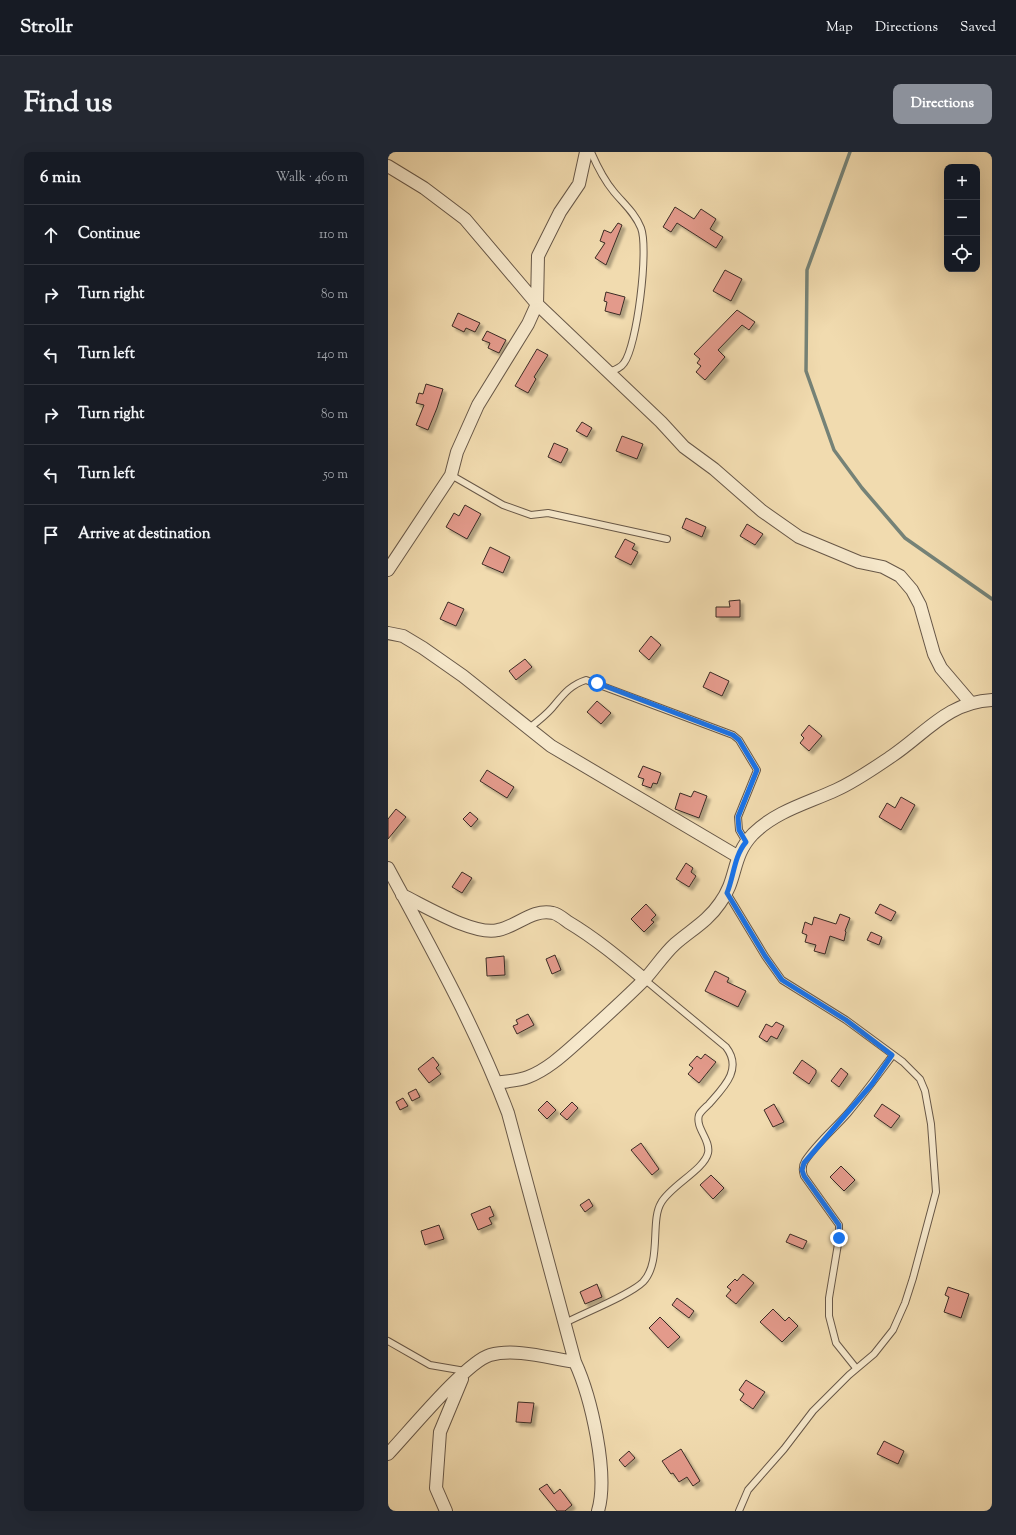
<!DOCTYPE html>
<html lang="en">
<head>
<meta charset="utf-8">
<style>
  :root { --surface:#171b24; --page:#242831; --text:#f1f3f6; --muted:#9ea1a6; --line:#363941; --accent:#8c9099 }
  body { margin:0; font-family:"Sorts Mill Goudy",serif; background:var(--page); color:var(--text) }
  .controls { position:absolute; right:12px; top:12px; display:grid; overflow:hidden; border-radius:8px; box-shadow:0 4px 16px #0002 }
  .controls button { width:36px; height:36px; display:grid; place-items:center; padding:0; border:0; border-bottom:1px solid var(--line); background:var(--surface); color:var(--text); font:20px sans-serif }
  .stop { position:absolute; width:12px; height:12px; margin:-9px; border:3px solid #1a73e8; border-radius:50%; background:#fff }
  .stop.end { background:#1a73e8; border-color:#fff; box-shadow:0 1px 4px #0008 }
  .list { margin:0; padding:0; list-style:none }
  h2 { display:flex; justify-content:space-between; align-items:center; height:52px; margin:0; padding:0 16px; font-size:17px }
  h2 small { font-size:13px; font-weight:400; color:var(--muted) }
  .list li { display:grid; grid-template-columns:26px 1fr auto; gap:12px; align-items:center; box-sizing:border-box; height:60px; padding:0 16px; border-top:1px solid var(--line) }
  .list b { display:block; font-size:15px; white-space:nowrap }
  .list em { font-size:13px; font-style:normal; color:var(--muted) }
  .icon { flex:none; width:22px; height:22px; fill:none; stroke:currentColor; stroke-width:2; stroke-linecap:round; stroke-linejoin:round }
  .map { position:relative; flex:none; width:604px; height:1359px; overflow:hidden; border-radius:8px }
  header { display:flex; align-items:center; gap:24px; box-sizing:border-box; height:56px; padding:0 20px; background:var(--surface); border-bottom:1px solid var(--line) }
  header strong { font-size:19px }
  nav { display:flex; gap:22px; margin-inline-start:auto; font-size:14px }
  .intro { display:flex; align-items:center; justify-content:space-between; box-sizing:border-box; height:96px; padding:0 24px }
  h1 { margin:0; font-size:28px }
  .button { padding:10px 18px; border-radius:8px; background:var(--accent); color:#fff; font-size:14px; font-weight:700 }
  main { display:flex; gap:24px; padding:0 24px }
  aside { flex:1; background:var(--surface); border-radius:8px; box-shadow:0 4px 16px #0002 }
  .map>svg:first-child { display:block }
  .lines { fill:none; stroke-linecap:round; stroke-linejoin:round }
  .stream { stroke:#758277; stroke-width:3.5 }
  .building { fill:#e39a8b; stroke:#3b2c25; filter:url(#shadow) }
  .lane-casing { stroke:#685848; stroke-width:8 }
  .street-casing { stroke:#685848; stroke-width:14 }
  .lane { stroke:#f6e8cb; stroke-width:6 }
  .street { stroke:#f6e8cb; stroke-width:12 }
  .route { stroke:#1a73e8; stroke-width:5 }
</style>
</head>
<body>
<header>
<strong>Strollr</strong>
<nav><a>Map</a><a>Directions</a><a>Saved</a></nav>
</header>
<div class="intro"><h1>Find us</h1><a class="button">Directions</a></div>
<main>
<aside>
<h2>6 min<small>Walk · 460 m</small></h2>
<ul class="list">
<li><svg class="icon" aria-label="ahead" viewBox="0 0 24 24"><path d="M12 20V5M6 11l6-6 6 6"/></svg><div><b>Continue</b></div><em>110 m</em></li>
<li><svg class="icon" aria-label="right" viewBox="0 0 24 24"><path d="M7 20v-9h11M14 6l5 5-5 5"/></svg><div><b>Turn right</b></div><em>80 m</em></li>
<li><svg class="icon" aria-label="left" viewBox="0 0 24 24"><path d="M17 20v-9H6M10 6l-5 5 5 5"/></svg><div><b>Turn left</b></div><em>140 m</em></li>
<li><svg class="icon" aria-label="right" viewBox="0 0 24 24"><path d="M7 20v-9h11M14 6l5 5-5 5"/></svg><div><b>Turn right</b></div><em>80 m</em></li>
<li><svg class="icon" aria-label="left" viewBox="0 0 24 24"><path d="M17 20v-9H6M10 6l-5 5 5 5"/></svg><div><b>Turn left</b></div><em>50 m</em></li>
<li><svg class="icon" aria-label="arrive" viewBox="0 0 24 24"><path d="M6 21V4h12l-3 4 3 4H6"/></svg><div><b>Arrive at destination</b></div></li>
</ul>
</aside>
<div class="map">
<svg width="604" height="1359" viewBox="0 0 604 1359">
  <defs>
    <filter id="shadow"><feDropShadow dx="3.5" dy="3.5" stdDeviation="1" flood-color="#0004"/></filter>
  </defs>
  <rect width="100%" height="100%" fill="#f1dbaf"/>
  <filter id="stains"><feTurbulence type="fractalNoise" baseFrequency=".005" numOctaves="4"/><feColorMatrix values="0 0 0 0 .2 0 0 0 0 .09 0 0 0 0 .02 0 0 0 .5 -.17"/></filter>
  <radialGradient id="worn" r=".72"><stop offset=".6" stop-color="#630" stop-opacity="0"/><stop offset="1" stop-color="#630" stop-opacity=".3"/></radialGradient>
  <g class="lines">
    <path class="stream" d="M462,0L419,118L418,219L446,298L474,336L517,386L604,447"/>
  </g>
  <path class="building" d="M287,55L306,67L313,57L328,67L322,77L335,85L328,96L289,71L283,80L275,75Z
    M230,71L234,73L218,113L207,106L217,91L212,89L216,78L223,81Z
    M337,118L354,127L343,149L325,139Z
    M218,140L237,145L232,163L217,159L219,150L216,149Z
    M349,158L367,170L361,178L354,173L330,198L337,205L317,228L308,220L313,214L309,211L312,207L306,202Z
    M70,161L92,171L87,180L78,176L76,180L64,174Z
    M99,179L118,188L111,201L100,196L102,191L94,188Z
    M149,197L160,203L146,225L148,227L140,241L127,234Z
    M38,232L55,237L49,256L40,278L28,273L36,253L28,251L31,241L35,242Z
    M194,270L204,276L199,285L188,279Z
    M234,284L255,292L249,307L228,299Z
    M166,291L180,297L173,311L160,305Z
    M77,353L93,362L79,387L58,375L66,361L71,364Z
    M298,366L318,375L314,385L294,376Z
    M359,372L375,382L367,393L352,384Z
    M237,387L247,392L244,397L250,400L243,413L227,405Z
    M102,395L122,405L115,421L94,412Z
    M352,448V465H328V455H342L341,449Z
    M60,450L76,457L68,474L52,467Z
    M263,484L273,493L261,508L251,499Z
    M137,507L144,515L128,528L121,519Z
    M322,520L341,529L334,544L315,535Z
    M209,549L223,561L213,572L199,560Z
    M421,573L434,584L421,599L412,591L416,586L413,583Z
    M255,614L273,621L269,632L265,631L263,636L254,633L256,627L250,625Z
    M99,618L126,635L119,646L92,629Z
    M306,639L319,644L311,666L287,657L292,641L303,645Z
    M513,645L527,653L513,678L491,665L499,651L507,656Z
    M8,657L18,665L0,687V667Z
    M82,660L90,667L83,675L75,667Z
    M298,711L305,716L303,720L308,724L301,735L288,727Z
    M74,720L84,726L74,741L64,735Z
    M258,752L268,763L263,768L266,770L256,780L243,767Z
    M492,752L508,760L503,769L487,761Z
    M452,762L462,766L457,779L458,780L456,789L442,784L437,802L426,799L428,793L417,790L419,783L414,781L417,770L424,773L426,765L448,772Z
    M483,780L494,785L491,793L479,788Z
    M167,803L173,818L164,822L158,807Z
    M116,804L117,823L99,824L98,806Z
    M327,819L341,826L339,830L358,839L350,855L317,839Z
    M140,862L146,873L129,882L125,874L130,872L128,868Z
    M388,870L396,874L389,887L383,884L379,890L371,885L378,872L384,875Z
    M317,902L328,910L311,931L300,922L305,916L301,913L309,904L313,907Z
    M45,905L51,913L48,916L53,922L41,931L30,917Z
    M414,908L428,918V921L421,932L405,921Z
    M453,916L460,922L451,935L443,929Z
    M28,937L32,945L24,949L20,941Z
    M15,946L20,954L12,958L8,950Z
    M159,949L168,958L159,967L150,958Z
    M184,950L190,956L179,968L172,962Z
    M386,952L396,970L385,975L376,958Z
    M494,952L512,964L503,976L486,964Z
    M253,991L271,1017L264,1023L243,998Z
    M453,1014L467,1028L456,1039L442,1025Z
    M323,1023L336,1036L325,1047L312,1033Z
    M201,1047L205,1054L197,1060L192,1053Z
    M102,1054L106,1064L101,1066L104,1072L90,1078L83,1062Z
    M51,1073L56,1087L37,1093L33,1079Z
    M402,1082L419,1089L415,1097L398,1090Z
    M355,1122L366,1131L348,1152L338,1144L343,1138L339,1135L347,1127L349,1129Z
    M209,1132L214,1145L197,1152L192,1140Z
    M560,1135L581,1142L573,1166L556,1160L561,1145L557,1143Z
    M289,1146L306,1159L301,1166L284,1153Z
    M385,1157L397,1169L401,1165L410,1174L394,1190L372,1170Z
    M272,1165L292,1185L280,1196L261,1176Z
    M358,1228L377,1240L365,1257L352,1248L356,1242L351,1238Z
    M130,1250L146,1251L143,1271L128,1270Z
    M496,1289L516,1299L510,1312L489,1302Z
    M293,1297L312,1329L305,1334L299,1325L291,1330L285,1321L283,1322L274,1309Z
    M241,1299L247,1306L237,1315L231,1308Z
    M159,1332L166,1342L172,1337L184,1353L177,1359H169L151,1337Z"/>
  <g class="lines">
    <defs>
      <path id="lane" d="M203,0C209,14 216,28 226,40C236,52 247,61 253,76C261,97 249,194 236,211C232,217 226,218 220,220
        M63,323L115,353L143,363L160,361L279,387
        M140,577C149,570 157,564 164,556C175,543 182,533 198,528L345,583L351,588L369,618L350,665L351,678L358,690
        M339,741L377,804L394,828L458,868L515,910L532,927L537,939L543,972L548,1040L525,1126L517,1151L505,1178L486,1202L461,1223L425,1259L396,1297L360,1338L351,1359
        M177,1171C196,1161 242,1143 255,1130C274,1110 262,1069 273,1051C282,1034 316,1018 320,1001C323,988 307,976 311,963C313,959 318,955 321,952C336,935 355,917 338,895L256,827
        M0,1189L42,1213L77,1219
        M468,1216L448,1191L441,1164V1146L451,1086V1073L416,1024C414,1018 414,1014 417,1009C429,991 446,977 460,961C476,942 490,923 505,903"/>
      <path id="street" d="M0,14L36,36L77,67L149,152L273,270L296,295L326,317L374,359L411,385L471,410L495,415L512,424L524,438L532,453L546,502L553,516L582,550
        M0,418L63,323L69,300L90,253L140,172L149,152L150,104L172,60L191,32L198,0
        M0,481L15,484L35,496L75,524L163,594L349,704
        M0,716C43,796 88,876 120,961L187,1210C203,1245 221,1322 210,1359
        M14,743C37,754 86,784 110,778C128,775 145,756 165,761C170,762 176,767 180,770C207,786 232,807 256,827
        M108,931C119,929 130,929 140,925C161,917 178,900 195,885C216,866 237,847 257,827C267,816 276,802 287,792C303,778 320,769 332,751C350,727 343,705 365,682C388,659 420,651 448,638C468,629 486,616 504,604C538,581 560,550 604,548
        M0,1302C20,1281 78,1210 102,1203C128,1196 160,1206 187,1210
        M58,1359L48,1336L52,1280L74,1227"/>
    </defs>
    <use href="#lane" class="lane-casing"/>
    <use href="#street" class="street-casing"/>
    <use href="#lane" class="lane"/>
    <use href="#street" class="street"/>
  </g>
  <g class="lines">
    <path class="route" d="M209,531L345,583L351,588L369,618L350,665L351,678L358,690C346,704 346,724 339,741L377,804L394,828L458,868L504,903L484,932L416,1011L414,1018L416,1024L451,1073V1086"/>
  </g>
  <rect width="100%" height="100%" filter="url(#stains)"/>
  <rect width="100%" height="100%" fill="url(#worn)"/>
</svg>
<div class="controls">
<button>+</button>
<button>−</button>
<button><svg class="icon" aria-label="locate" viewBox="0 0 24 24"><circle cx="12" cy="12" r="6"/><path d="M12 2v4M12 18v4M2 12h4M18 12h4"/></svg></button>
</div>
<div class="stop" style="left:209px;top:531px"></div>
<div class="stop end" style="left:451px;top:1086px"></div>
</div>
</main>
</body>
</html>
